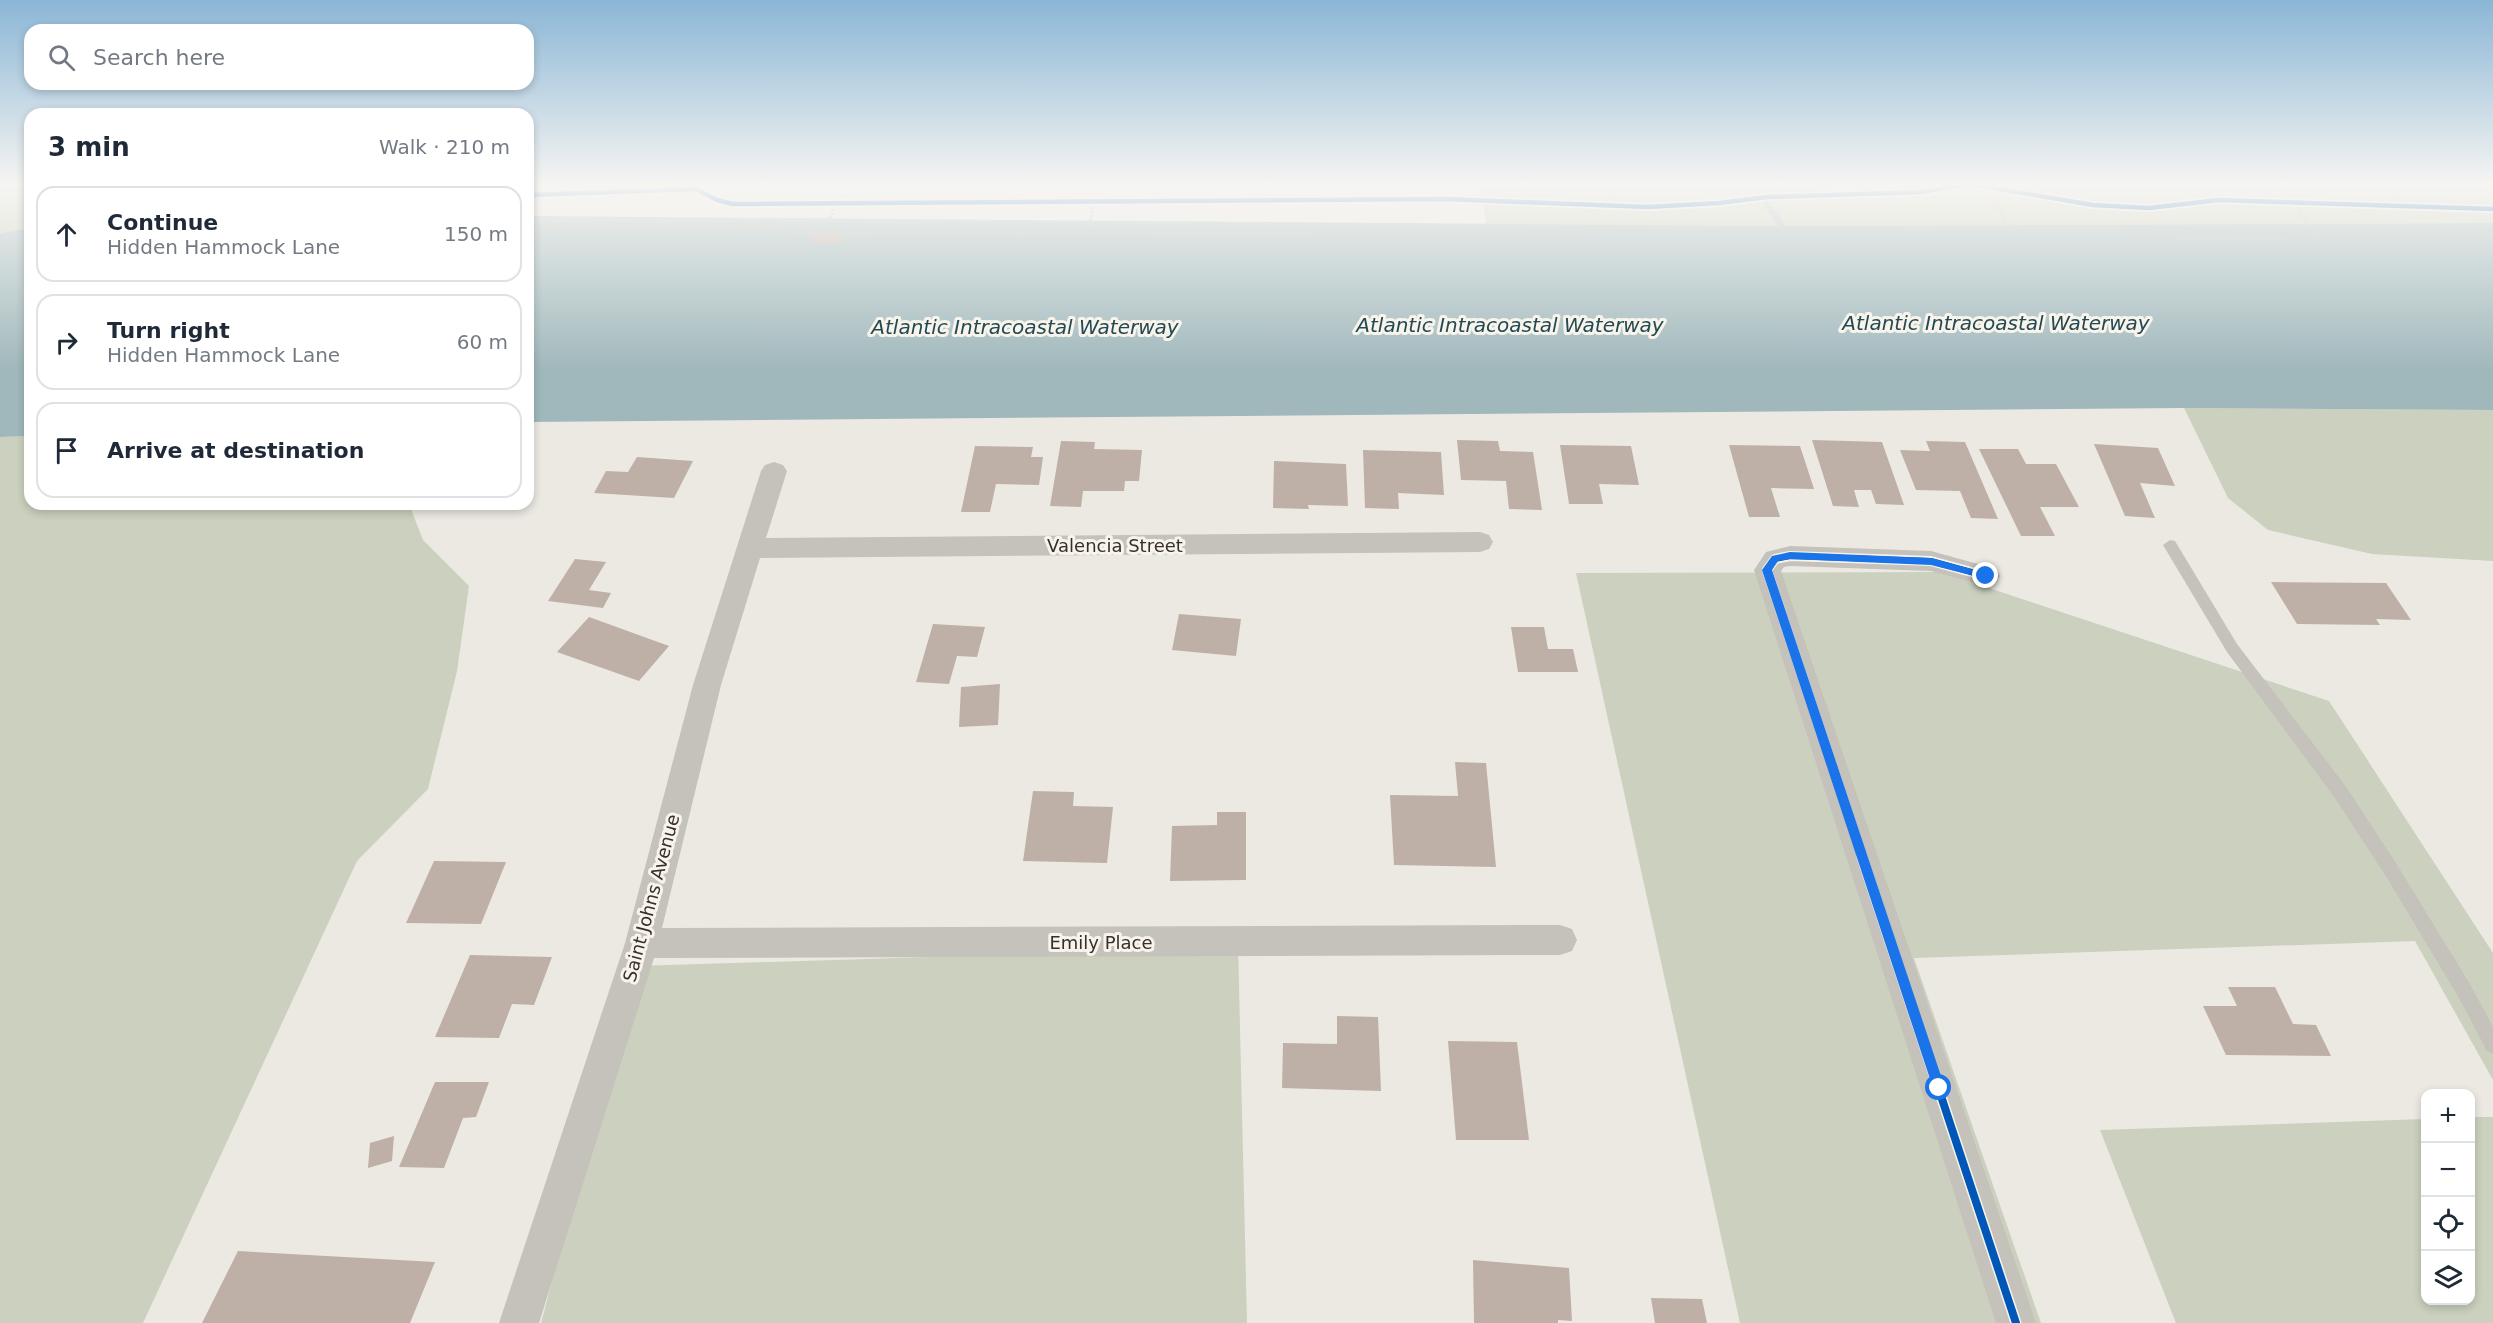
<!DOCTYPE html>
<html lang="en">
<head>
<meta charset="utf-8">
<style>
  :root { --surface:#fff; --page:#f6f6f7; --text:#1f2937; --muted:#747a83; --line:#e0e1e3 }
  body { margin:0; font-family:"DejaVu Sans",sans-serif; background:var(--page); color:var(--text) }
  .controls { position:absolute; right:18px; bottom:18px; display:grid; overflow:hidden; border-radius:12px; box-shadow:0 3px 9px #0003 }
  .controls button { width:54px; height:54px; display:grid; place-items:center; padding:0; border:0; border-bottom:2px solid var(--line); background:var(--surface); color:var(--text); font:30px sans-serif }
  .stop { position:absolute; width:18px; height:18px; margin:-14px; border:4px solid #1a73e8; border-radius:50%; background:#fff }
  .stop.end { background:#1a73e8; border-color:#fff; box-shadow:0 2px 6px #0008 }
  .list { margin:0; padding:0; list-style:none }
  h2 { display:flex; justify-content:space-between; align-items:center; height:78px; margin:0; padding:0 24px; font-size:26px }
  h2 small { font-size:20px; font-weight:400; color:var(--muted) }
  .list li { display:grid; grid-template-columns:39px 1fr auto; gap:18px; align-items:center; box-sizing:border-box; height:96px; margin:0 12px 12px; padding:0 12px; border:2px solid var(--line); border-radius:18px }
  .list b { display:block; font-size:22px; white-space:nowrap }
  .list p { margin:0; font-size:20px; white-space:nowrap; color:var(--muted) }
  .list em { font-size:20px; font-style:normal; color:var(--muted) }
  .icon { flex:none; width:33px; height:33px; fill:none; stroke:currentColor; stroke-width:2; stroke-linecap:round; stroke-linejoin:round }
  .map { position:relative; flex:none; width:2493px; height:1323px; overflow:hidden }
  .search { position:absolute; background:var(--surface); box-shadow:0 3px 9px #0003; left:24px; top:24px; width:510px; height:66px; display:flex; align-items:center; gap:15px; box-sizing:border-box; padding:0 21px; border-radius:18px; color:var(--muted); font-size:22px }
  .panel { position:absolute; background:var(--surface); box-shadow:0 3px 9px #0003; left:24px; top:108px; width:510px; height:402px; border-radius:18px }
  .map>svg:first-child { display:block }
  .green { fill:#cbd1be }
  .water { fill:#a0b8bc }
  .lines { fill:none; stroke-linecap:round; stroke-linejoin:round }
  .stream { stroke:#a0b8bc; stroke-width:6 }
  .building { fill:#beb0a6 }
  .path { stroke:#bebab4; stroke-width:3; stroke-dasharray:2 2; stroke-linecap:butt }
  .lane { fill:#c5c1bb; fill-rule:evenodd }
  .street { fill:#c5c1bb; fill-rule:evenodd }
  .cycleway-far2-casing { stroke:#f8f4eb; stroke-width:8 }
  .cycleway-far1-casing { stroke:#f8f4eb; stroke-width:10 }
  .cycleway-casing { stroke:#f8f4eb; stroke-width:11 }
  .cycleway-far2 { stroke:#0057b8; stroke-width:4.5 }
  .cycleway-far1 { stroke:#0057b8; stroke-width:6 }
  .cycleway { stroke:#0057b8; stroke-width:8 }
  .route { fill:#1a73e8 }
  .labels { text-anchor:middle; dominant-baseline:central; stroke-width:6; stroke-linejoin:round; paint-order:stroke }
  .street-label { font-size:18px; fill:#362f2a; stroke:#f8f4eb }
  .water-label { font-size:20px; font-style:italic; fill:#234a54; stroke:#f8f4eb }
</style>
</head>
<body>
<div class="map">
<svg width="2493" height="1323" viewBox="0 0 2493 1323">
  <rect width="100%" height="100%" fill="#ece9e3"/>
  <path class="green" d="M0,184H30V228L0,233Z
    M1481,184H2493V223L1782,226L1486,224Z
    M2184,408L2493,410V561L2372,554L2268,530L2228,498Z
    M30,436V504H409L423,540L469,586L457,671L428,789L357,861L143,1323H0V437Z
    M1941,572L2329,701L2493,953V1080L2415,941L1914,958L2041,1323H1740L1576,573Z
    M1238,944L1247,1323H541L637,966L1223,948Z
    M2471,1117H2493V1323H2176L2100,1130L2425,1119L2426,1300H2470Z"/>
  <path class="water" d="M528,216L1782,226L2493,223V410L2184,408L528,422Z
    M30,228V436L0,437V233Z"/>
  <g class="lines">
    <path class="stream" d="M1755,184L1758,193
      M1764,200L1782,226"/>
  </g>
  <path class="building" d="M843,231L840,243L810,244L813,232Z
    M1457,440L1498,441L1500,451L1533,452L1542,510L1509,509L1506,481L1461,480Z
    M1812,440L1882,442L1904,505L1876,504L1871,490H1854L1859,507L1833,506Z
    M1061,441L1095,442L1094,449L1142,450L1139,481H1125L1124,491H1083L1081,507L1050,506Z
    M1926,441L1965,442L1998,519L1971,518L1960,491L1916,490L1900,450L1930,451Z
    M2094,444L2158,448L2175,486L2140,483L2155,518L2125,516Z
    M1560,445L1631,446L1639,485L1599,484L1603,504H1569Z
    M1729,445L1800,446L1814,489L1771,488L1780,517H1749Z
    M975,446L1033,447L1031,457H1043L1039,485L996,484L990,512H961Z
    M1979,449H2018L2026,464H2056L2079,507H2040L2055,536H2021Z
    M1363,450L1441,452L1444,495L1398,493L1399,509L1365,508Z
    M637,457L693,461L674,498L594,493L606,471L628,472Z
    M1274,461L1346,464L1348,506L1308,505L1309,509L1273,508Z
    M575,559L606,562L589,590L611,593L603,608L548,601Z
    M2271,582L2386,583L2411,620L2376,619L2380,625L2297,624Z
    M1179,614L1241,619L1236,656L1172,650Z
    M589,617L669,646L639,681L557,652Z
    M933,624L985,627L977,657L957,656L949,684L916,682Z
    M1511,627H1544L1548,649H1573L1578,672H1518Z
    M1000,684L998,725L959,727L961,687Z
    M1455,762L1486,763L1496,867L1394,865L1390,795L1458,796Z
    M1033,791L1074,792L1073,806L1113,807L1107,863L1023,861Z
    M1217,812H1246V880L1170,881L1172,826L1217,825Z
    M434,861L506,862L481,924L406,923Z
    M470,955L552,957L534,1005L512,1004L499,1038L435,1037Z
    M2228,987H2275L2293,1024L2316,1025L2331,1056L2226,1055L2203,1006H2237Z
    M1337,1016L1378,1017L1381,1091L1282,1088L1283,1043L1337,1044Z
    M1448,1041L1517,1042L1529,1140H1456Z
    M435,1082H489L476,1117L463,1118L444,1168L399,1167Z
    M394,1136L392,1161L368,1168L370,1143Z
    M238,1251L435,1262L410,1323H202Z
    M1473,1260L1569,1268L1572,1321L1558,1320V1323H1474Z
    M1651,1298L1702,1299L1707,1323H1655Z"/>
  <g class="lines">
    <path class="path" d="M832,184L846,185
      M2389,184L2390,189L2411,206
      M1986,186L2010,229
      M1611,194V205
      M2296,202L2299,212L2319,237
      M528,229L775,230L826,236L877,233L1312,234
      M1089,229L1096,184
      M1905,229H2114
      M824,233L836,202L844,194L846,185L853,184
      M2174,238H2453"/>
    <path class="lane" d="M2170,540L2175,541L2237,644L2347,788L2399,868L2471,986L2493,1027V1054L2487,1051L2459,998L2387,878L2335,798L2227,652L2163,545Z"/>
    <path class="street" d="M774,462L783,465L787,471L766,538L1480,532L1489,535L1493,542L1489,549L1480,552L760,558L721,685L662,928L1560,925L1572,929L1577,940L1572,951L1560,955L654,958L539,1323H499L625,943L693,685L761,471L765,465Z
      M1790,546L1931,551L1996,569L2000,576L1996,583L1986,586L1931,571L1790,566L1784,567L1781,571L2036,1323H1996L1754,570L1766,552Z"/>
    <defs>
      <path id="cycleway-far2" d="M1970,184L2093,205L2149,208L2218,200L2493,209
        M528,195L696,189L717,200L733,204L1446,199L1647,207L1719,203L1767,197L1921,192L1970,184"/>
      <path id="cycleway-far1" d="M1863,859L1767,570L1775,559L1790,556L1931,561L1986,576"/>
      <path id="cycleway" d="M1862,857L2016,1323"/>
    </defs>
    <use href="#cycleway-far2" class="cycleway-far2-casing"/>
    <use href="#cycleway-far1" class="cycleway-far1-casing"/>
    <use href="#cycleway" class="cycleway-casing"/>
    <use href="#cycleway-far2" class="cycleway-far2"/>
    <use href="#cycleway-far1" class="cycleway-far1"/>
    <use href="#cycleway" class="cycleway"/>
  </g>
  <linearGradient id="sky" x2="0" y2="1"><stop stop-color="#8bb6d6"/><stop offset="0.5" stop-color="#f6f5f2"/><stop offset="1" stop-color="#f6f5f2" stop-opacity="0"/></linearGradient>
  <rect width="2493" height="369" fill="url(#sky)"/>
  <path class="route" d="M1790,552L1931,558L1986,573L1991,576L1986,579L1931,565L1790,559L1778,561L1772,570L1945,1088L1939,1094L1933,1088L1762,570L1772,556Z"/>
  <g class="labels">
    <g class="street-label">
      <text x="1115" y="545">Valencia Street</text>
      <text transform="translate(651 898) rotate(-75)">Saint Johns Avenue</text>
      <text x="1101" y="942">Emily Place</text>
    </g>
    <g class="water-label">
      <text x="1996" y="323">Atlantic Intracoastal Waterway</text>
      <text x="1510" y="325">Atlantic Intracoastal Waterway</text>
      <text x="1025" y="327">Atlantic Intracoastal Waterway</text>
    </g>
  </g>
</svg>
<div class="controls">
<button>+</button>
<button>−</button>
<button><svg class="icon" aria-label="locate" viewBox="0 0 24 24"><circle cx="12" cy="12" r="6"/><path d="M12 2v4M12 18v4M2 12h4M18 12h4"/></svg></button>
<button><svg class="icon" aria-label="layers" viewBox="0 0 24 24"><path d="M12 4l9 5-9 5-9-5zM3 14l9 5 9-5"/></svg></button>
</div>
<div class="stop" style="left:1939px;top:1088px"></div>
<div class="stop end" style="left:1986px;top:576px"></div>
<div class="search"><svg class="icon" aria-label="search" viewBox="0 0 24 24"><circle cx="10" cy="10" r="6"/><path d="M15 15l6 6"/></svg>Search here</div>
<section class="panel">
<h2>3 min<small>Walk · 210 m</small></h2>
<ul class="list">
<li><svg class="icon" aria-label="ahead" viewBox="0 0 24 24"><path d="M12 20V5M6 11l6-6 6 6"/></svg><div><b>Continue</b><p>Hidden Hammock Lane</p></div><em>150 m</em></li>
<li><svg class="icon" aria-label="right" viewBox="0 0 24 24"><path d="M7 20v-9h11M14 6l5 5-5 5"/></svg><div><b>Turn right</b><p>Hidden Hammock Lane</p></div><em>60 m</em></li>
<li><svg class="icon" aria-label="arrive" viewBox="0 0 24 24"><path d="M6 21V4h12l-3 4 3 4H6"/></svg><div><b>Arrive at destination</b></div></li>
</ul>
</section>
</div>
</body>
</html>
